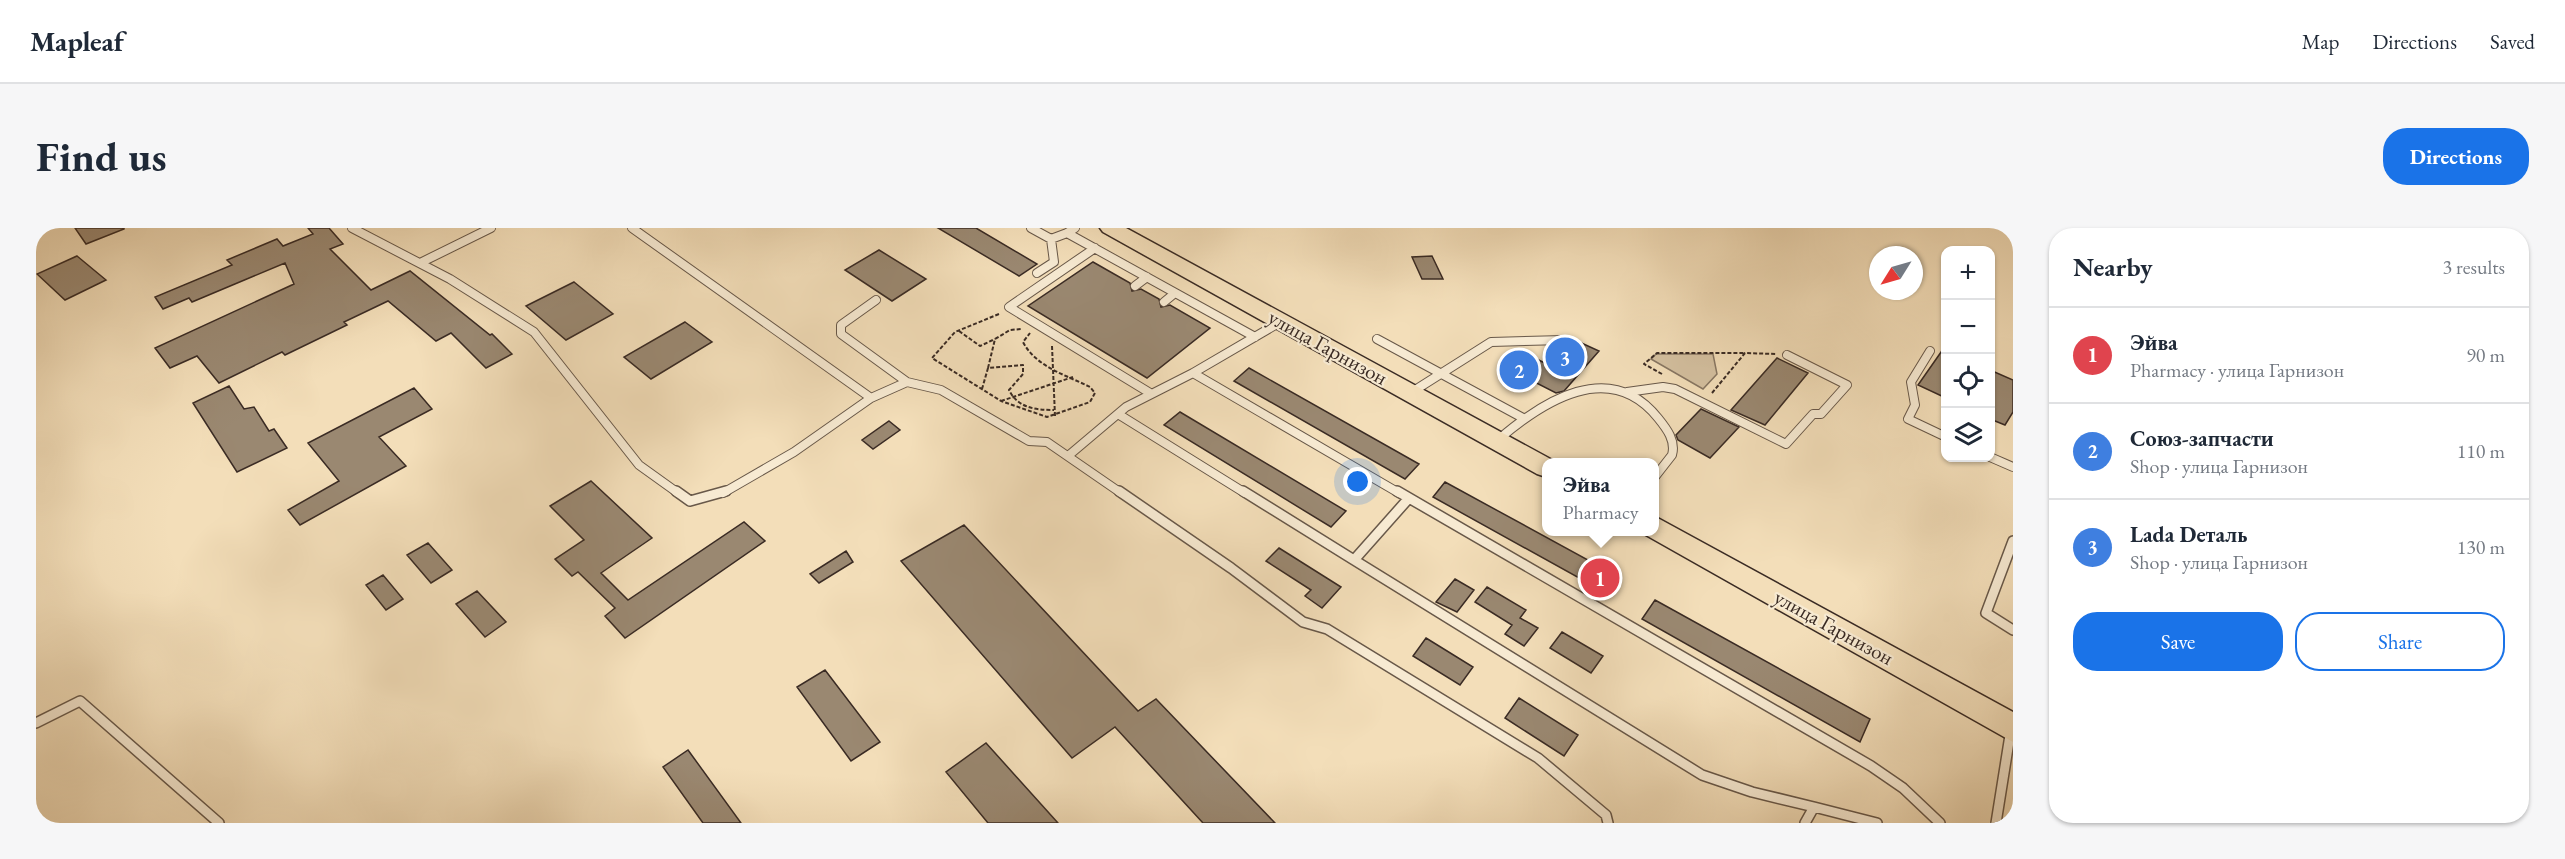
<!DOCTYPE html>
<html lang="en">
<head>
<meta charset="utf-8">
<style>
  :root { --surface:#fff; --page:#f6f6f7; --text:#1f2937; --muted:#747a83; --line:#e0e1e3; --accent:#1a73e8 }
  body { margin:0; font-family:"EB Garamond",serif; background:var(--page); color:var(--text) }
  .controls { position:absolute; right:18px; top:18px; display:grid; overflow:hidden; border-radius:12px; box-shadow:0 2px 4px #0004 }
  .controls button { width:54px; height:54px; display:grid; place-items:center; padding:0; border:0; border-bottom:2px solid var(--line); background:var(--surface); color:var(--text); font:30px sans-serif }
  .compass { position:absolute; left:1833px; top:18px; width:54px; height:54px; border-radius:50%; background:var(--surface); box-shadow:0 2px 4px #0004; rotate:233deg }
  .you { position:absolute; left:1322px; top:254px; width:21px; height:21px; margin:-15px; border:4px solid #fff; border-radius:50%; background:#1a73e8; box-shadow:0 0 0 9px #1a73e833 }
  .badge { display:grid; place-items:center; width:39px; height:39px; border-radius:50%; background:var(--accent); color:#fff; font-size:20px; font-weight:700 }
  .pin { position:absolute; translate:-50% -50%; border:3px solid #fff; box-shadow:0 2px 6px #0006 }
  .popup { position:absolute; left:1506px; top:230px; width:117px; height:78px; box-sizing:border-box; display:grid; place-content:center; border-radius:12px; background:var(--surface); filter:drop-shadow(0 2px 4px #0005); font-size:20px; white-space:nowrap; color:var(--muted) }
  .popup b { font-size:22px; color:var(--text) }
  .popup::after { content:''; position:absolute; left:50%; top:100%; margin-left:-12px; border:12px solid transparent; border-top-color:var(--surface) }
  .list { margin:0; padding:0; list-style:none }
  h2 { display:flex; justify-content:space-between; align-items:center; height:78px; margin:0; padding:0 24px; font-size:26px }
  h2 small { font-size:20px; font-weight:400; color:var(--muted) }
  .list li { display:grid; grid-template-columns:39px 1fr auto; gap:18px; align-items:center; box-sizing:border-box; height:96px; padding:0 24px; border-top:2px solid var(--line) }
  .list b { display:block; font-size:22px; white-space:nowrap }
  .list p { margin:0; font-size:20px; white-space:nowrap; color:var(--muted) }
  .list em { font-size:20px; font-style:normal; color:var(--muted) }
  .actions { display:flex; gap:12px; padding:18px 24px }
  .actions a { flex:1; padding:14px 0; border:2px solid var(--accent); border-radius:24px; text-align:center; font-size:21px; color:var(--accent) }
  .actions .main { background:var(--accent); color:#fff }
  .icon { flex:none; width:33px; height:33px; fill:none; stroke:currentColor; stroke-width:2; stroke-linecap:round; stroke-linejoin:round }
  .map { position:relative; flex:none; width:1977px; height:595px; overflow:hidden; border-radius:24px }
  header { display:flex; align-items:center; gap:36px; box-sizing:border-box; height:84px; padding:0 30px; background:var(--surface); border-bottom:2px solid var(--line) }
  header strong { font-size:28px }
  nav { display:flex; gap:33px; margin-inline-start:auto; font-size:21px }
  .intro { display:flex; align-items:center; justify-content:space-between; box-sizing:border-box; height:144px; padding:0 36px }
  h1 { margin:0; font-size:42px }
  .button { padding:15px 27px; border-radius:24px; background:var(--accent); color:#fff; font-size:21px; font-weight:700 }
  main { display:flex; gap:36px; padding:0 36px }
  aside { flex:1; background:var(--surface); border-radius:24px; box-shadow:0 2px 4px #0004 }
  .map>svg:first-child { display:block }
  .green { fill:#d4c0a0; stroke:#877662; stroke-width:1.5 }
  .building { fill:#9a8871; stroke:#3a2b24; stroke-width:1.5 }
  .lines { fill:none; stroke-linecap:round; stroke-linejoin:round }
  .service-far1-casing { stroke:#685849; stroke-width:10 }
  .service-casing { stroke:#685849; stroke-width:12 }
  .primary-casing { stroke:#3a2b24; stroke-width:3 }
  .path { stroke:#3a2b24; stroke-width:2; stroke-dasharray:4 2; stroke-linecap:butt }
  .service-far1 { stroke:#f7ead2; stroke-width:8 }
  .service { stroke:#f7ead2; stroke-width:9 }
  .primary { fill:#f3deb9; fill-rule:evenodd }
  .labels { text-anchor:middle; dominant-baseline:central; stroke-width:4.5; stroke-linejoin:round; paint-order:stroke }
  .street-label { font-size:21px; fill:#3a2b24; stroke:#f7ead2 }
</style>
</head>
<body>
<header>
<strong>Mapleaf</strong>
<nav><a>Map</a><a>Directions</a><a>Saved</a></nav>
</header>
<div class="intro"><h1>Find us</h1><a class="button">Directions</a></div>
<main>
<div class="map">
<svg width="1977" height="595" viewBox="0 0 1977 595">
  <rect width="100%" height="100%" fill="#f3deb9"/>
  <filter id="stains"><feTurbulence type="fractalNoise" baseFrequency=".00333" numOctaves="4"/><feColorMatrix values="0 0 0 0 .2 0 0 0 0 .09 0 0 0 0 .02 0 0 0 .5 -.17"/></filter>
  <radialGradient id="worn" r=".72"><stop offset=".6" stop-color="#630" stop-opacity="0"/><stop offset="1" stop-color="#630" stop-opacity=".3"/></radialGradient>
  <path class="green" d="M1620,126H1677L1681,146L1667,161L1615,131Z"/>
  <path class="building" d="M39,0H88V1L50,16Z
    M272,0H293L307,16L294,21L335,62L374,43L454,107L456,106L476,126L450,140L415,105L400,113L352,73L308,94L311,97L249,127L246,124L183,155L161,128L134,140L119,120L258,56L249,35L156,74L153,70L127,81L119,69L196,37L191,32L241,11L247,18L277,6Z
    M902,0H940L1001,36L983,48Z
    M843,22L890,51L856,73L809,42Z
    M41,28L70,52L29,72L1,46Z
    M1396,28L1407,51H1386L1376,29Z
    M1057,34L1094,55L1096,63L1105,61L1123,71L1125,79L1134,77L1174,100L1111,150L992,78Z
    M538,54L577,86L530,112L490,78Z
    M649,94L676,114L615,151L588,129Z
    M1541,113L1563,123L1528,163L1520,165L1465,137L1480,121L1517,139Z
    M1910,117V170L1882,157Z
    M1741,130L1772,145L1729,197L1695,182Z
    M1213,140L1383,236L1369,251L1198,153Z
    M1954,142L1977,152V184L1969,197L1954,191Z
    M193,158L208,181L218,179L233,203L238,201L251,220L201,244L157,175Z
    M378,160L396,181L343,209L370,238L264,297L252,282L303,253L272,215Z
    M1665,181L1703,199L1674,230L1642,212L1640,207Z
    M1144,184L1310,283L1295,299L1128,197Z
    M853,193L864,202L837,221L826,212Z
    M555,253L616,310L565,345L592,372L708,294L729,313L589,410L569,388L579,380L542,344L536,348L519,331L548,312L514,278Z
    M1409,254L1583,349L1572,366L1397,269Z
    M928,297L1102,483L1120,471L1239,595H1167L1079,499L1036,530L865,333Z
    M392,315L416,342L395,355L371,327Z
    M1243,320L1305,359L1286,380L1269,368L1275,362L1230,333Z
    M810,323L817,334L783,355L774,346Z
    M347,347L367,371L350,382L330,357Z
    M1419,351L1438,362L1421,384L1400,374Z
    M1451,359L1490,382L1484,390L1502,400L1488,418L1469,406L1476,397L1439,374Z
    M441,363L470,394L449,409L420,376Z
    M1619,372L1834,491L1824,514L1606,391Z
    M1526,404L1567,428L1555,445L1514,420Z
    M1390,410L1437,439L1424,457L1377,428Z
    M789,442L844,514L815,533L761,459Z
    M1483,470L1542,507L1528,528L1469,490Z
    M950,515L1022,595H952L910,544Z
    M652,522L705,595H667L627,539Z"/>
  <g class="lines">
    <defs>
      <path id="service-far1" d="M316,0L414,51L498,104L603,237L642,265
        M596,0L835,170
        M995,0L1015,11L1031,5
        M1039,0L1031,5L1219,109
        M1059,20L973,79L1114,165
        M384,35L455,0
        M1001,45L1018,34L1015,11
        M1099,58L1111,49
        M840,72L805,97V106L871,154
        M1128,74L1139,65
        M1246,93L1157,145L1363,265
        M1341,111L1487,190
        M1894,123L1875,154L1879,177L1872,191L1910,209
        M1376,164L1455,114L1528,112
        M1591,164L1627,159L1639,161L1750,216L1777,186H1785L1811,157L1751,127
        M1082,186L1209,265
        M1462,212C1507,173 1574,130 1622,190C1631,201 1640,213 1636,227L1618,250
        M1032,228L1090,179L1157,145
        M1954,229L1977,239
        M687,265L758,224L835,170L871,154L905,162L993,213L1011,214L1085,265"/>
      <path id="service" d="M640,263L654,273L690,263
        M1083,263L1195,340L1267,394L1291,401L1502,530L1570,587L1572,595
        M1207,263L1318,332L1373,270
        M1361,263L1835,538L1867,560L1904,595
        M1977,313L1950,385L1977,402
        M1318,332L1666,547L1716,564L1778,579
        M0,495L44,473L183,595
        M1769,595L1778,579L1841,595
        M1960,595L1975,501"/>
      <path id="primary" d="M1064,0H1090L1520,234H1510V249L1501,246L1067,4Z
        M1618,288L1977,484V514L1608,306L1607,304H1618Z"/>
    </defs>
    <use href="#service-far1" class="service-far1-casing"/>
    <use href="#service" class="service-casing"/>
    <use href="#primary" class="primary-casing"/>
    <path class="path" d="M963,86L919,104L896,130L965,173L1011,189L1054,174L1059,165L1054,159C1030,147 1000,139 987,114L994,105
      M923,103L944,118L959,111
      M1016,118L1019,188
      M952,140L959,111L974,102L985,101
      M1626,146L1608,136L1621,125H1709
      M946,161L952,140L987,137V146L973,162C982,180 999,182 1018,182
      M1676,165L1709,125L1741,126
      M965,173L1037,149"/>
    <use href="#service-far1" class="service-far1"/>
    <use href="#service" class="service"/>
    <use href="#primary" class="primary"/>
  </g>
  <g class="labels">
    <g class="street-label">
      <text transform="translate(1292 119) rotate(29)">улица Гарнизон</text>
      <text transform="translate(1798 399) rotate(29)">улица Гарнизон</text>
    </g>
  </g>
  <rect width="100%" height="100%" filter="url(#stains)"/>
  <rect width="100%" height="100%" fill="url(#worn)"/>
</svg>
<div class="controls">
<button>+</button>
<button>−</button>
<button><svg class="icon" aria-label="locate" viewBox="0 0 24 24"><circle cx="12" cy="12" r="6"/><path d="M12 2v4M12 18v4M2 12h4M18 12h4"/></svg></button>
<button><svg class="icon" aria-label="layers" viewBox="0 0 24 24"><path d="M12 4l9 5-9 5-9-5zM3 14l9 5 9-5"/></svg></button>
</div>
<svg class="compass" viewBox="-18 -18 36 36"><path d="M0-13l5 13h-10z" fill="#e53935"/><path d="M0 13l5-13h-10z" fill="#747a83"/></svg>
<div class="you"></div>
<div class="pin badge" style="left:1564px;top:350px;background:#e0444e">1</div>
<div class="popup"><b>Эйва</b>Pharmacy</div>
<div class="pin badge" style="left:1483px;top:142px;background:#3f7fe0">2</div>
<div class="pin badge" style="left:1529px;top:129px;background:#3f7fe0">3</div>
</div>
<aside>
<h2>Nearby<small>3 results</small></h2>
<ul class="list">
<li><span class="badge" style="background:#e0444e">1</span><div><b>Эйва</b><p>Pharmacy · улица Гарнизон</p></div><em>90 m</em></li>
<li><span class="badge" style="background:#3f7fe0">2</span><div><b>Союз-запчасти</b><p>Shop · улица Гарнизон</p></div><em>110 m</em></li>
<li><span class="badge" style="background:#3f7fe0">3</span><div><b>Lada Dеталь</b><p>Shop · улица Гарнизон</p></div><em>130 m</em></li>
</ul>
<div class="actions"><a class="main">Save</a><a>Share</a></div>
</aside>
</main>
</body>
</html>
